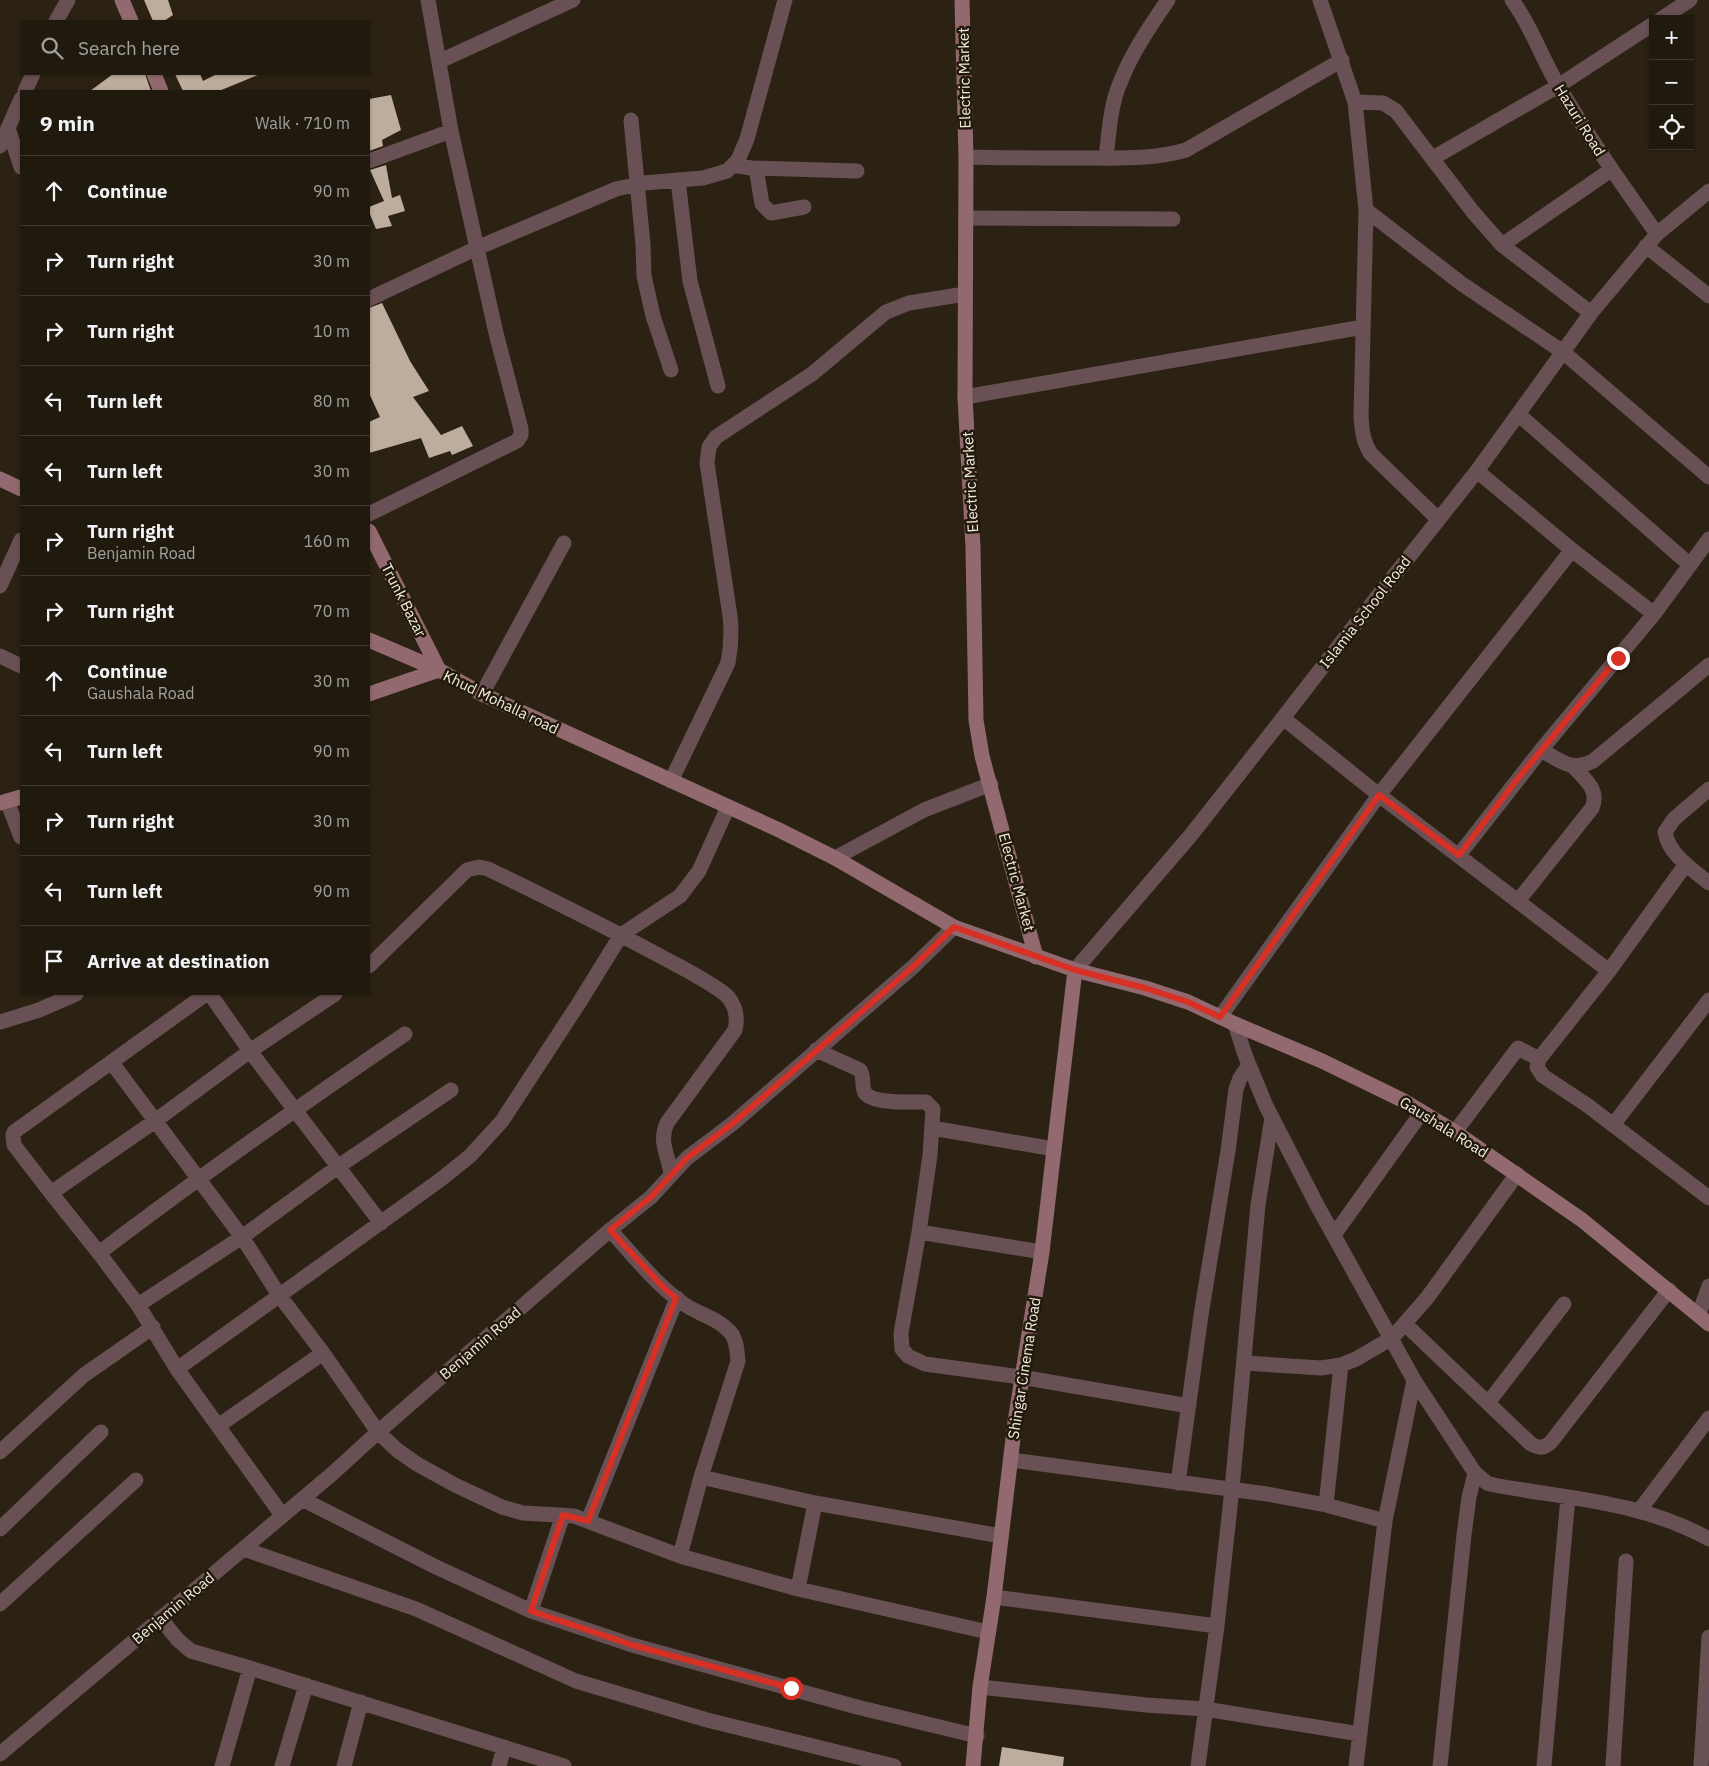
<!DOCTYPE html>
<html lang="en">
<head>
<meta charset="utf-8">
<style>
  :root { --surface:#201a0e; --page:#282317; --text:#f1f3f6; --muted:#a2a19e; --line:#3d382e }
  body { margin:0; font-family:"IBM Plex Sans",sans-serif; background:var(--page); color:var(--text) }
  .controls { position:absolute; right:15px; top:15px; display:grid; overflow:hidden; border-radius:0px; box-shadow:0 1px 4px #0004 }
  .controls button { width:45px; height:45px; display:grid; place-items:center; padding:0; border:0; border-bottom:1px solid var(--line); background:var(--surface); color:var(--text); font:25px sans-serif }
  .stop { position:absolute; width:15px; height:15px; margin:-11px; border:4px solid #d93025; border-radius:50%; background:#fff }
  .stop.end { background:#d93025; border-color:#fff; box-shadow:0 1px 5px #0008 }
  .list { margin:0; padding:0; list-style:none }
  h2 { display:flex; justify-content:space-between; align-items:center; height:65px; margin:0; padding:0 20px; font-size:21px }
  h2 small { font-size:16px; font-weight:400; color:var(--muted) }
  .list li { display:grid; grid-template-columns:32px 1fr auto; gap:15px; align-items:center; box-sizing:border-box; height:70px; padding:0 20px; border-top:1px solid var(--line) }
  .list b { display:block; font-size:19px; white-space:nowrap }
  .list p { margin:0; font-size:16px; white-space:nowrap; color:var(--muted) }
  .list em { font-size:16px; font-style:normal; color:var(--muted) }
  .icon { flex:none; width:28px; height:28px; fill:none; stroke:currentColor; stroke-width:2; stroke-linecap:round; stroke-linejoin:round }
  .map { position:relative; flex:none; width:1709px; height:1766px; overflow:hidden }
  .search { position:absolute; background:var(--surface); box-shadow:0 1px 4px #0004; left:20px; top:20px; width:350px; height:55px; display:flex; align-items:center; gap:12px; box-sizing:border-box; padding:0 18px; border-radius:0px; color:var(--muted); font-size:19px }
  .panel { position:absolute; background:var(--surface); box-shadow:0 1px 4px #0004; left:20px; top:90px; width:350px; height:905px; border-radius:0px }
  .map>svg:first-child { display:block }
  .building { fill:#bdad9d }
  .lines { fill:none; stroke-linecap:round; stroke-linejoin:round }
  .street { stroke:#695054; stroke-width:15 }
  .secondary { stroke:#91696f; stroke-width:15 }
  .route { stroke:#d93025; stroke-width:6 }
  .labels { text-anchor:middle; dominant-baseline:central; stroke-width:5; stroke-linejoin:round; paint-order:stroke }
  .street-label { font-size:15px; fill:#f2ece2; stroke:#211909 }
</style>
</head>
<body>
<div class="map">
<svg width="1709" height="1766" viewBox="0 0 1709 1766">
  <rect width="100%" height="100%" fill="#2b2213"/>
  <path class="building" d="M144,0H168L173,15L164,21H153Z
    M113,74H145L151,91H90Z
    M175,74H200L203,81L217,74H260L219,91H183Z
    M391,95L401,130L382,140L383,146L369,151V99Z
    M386,165L392,198L400,195L405,211L388,216L392,226L376,229L369,212V207L384,201L370,170Z
    M382,303L410,361L429,391L413,397L441,435L462,426L473,446L452,455L450,451L429,458L421,438L369,453V422L380,417L369,393V308Z
    M1002,1747L1064,1757L1063,1766H999Z"/>
  <g class="lines">
    <path class="street" d="M1320,0L1355,102L1366,210L1361,416C1362,431 1363,442 1371,454L1438,519
      M1512,0C1532,27 1542,59 1559,87C1589,138 1623,186 1657,234
      M1661,19L1690,0
      M56,21L68,0
      M440,61L573,0
      M25,91L33,74
      M1355,102L1383,103L1396,111L1473,212L1502,245L1591,313
      M631,120L643,244L644,276L653,316L671,370
      M8,128L21,167
      M0,146L21,99
      M966,157C1004,158 1043,158 1082,158C1117,158 1152,160 1186,150L1342,60
      M1106,158C1109,134 1110,106 1120,83C1131,54 1150,26 1168,0
      M1433,158L1558,86L1653,24
      M369,161L451,131
      M733,165L751,168L857,171
      M756,168L762,204L771,213L804,207
      M678,180L690,281L718,386
      M1366,210L1462,284L1563,352L1709,477
      M966,218L1173,219
      M1502,245L1611,170
      M1646,246L1709,296
      M369,299L477,248L616,189L644,183L703,178L727,171L738,160L747,139L785,0
      M965,397L1363,327
      M1518,414L1690,565
      M1477,471L1572,550L1654,614
      M369,514L517,441L521,435V429L496,333L477,248L451,131L428,0
      M0,586L21,540
      M0,656L21,666
      M482,694L564,543
      M1283,718L1379,795L1609,971
      M1541,750C1561,761 1571,772 1593,761L1709,665
      M671,781L728,663C731,647 732,633 730,616L707,463L709,447L716,437L812,374L886,312L909,303L965,294
      M1709,789L1674,819L1665,832C1669,855 1692,869 1709,883
      M7,801L21,837
      M1459,855L1541,750L1654,614L1709,539
      M835,858L924,810L991,784
      M1686,864L1609,971L1539,1059L1537,1067L1543,1076L1587,1105L1709,1198
      M1518,901L1592,808C1600,789 1584,779 1573,766
      M369,966L467,870L479,867L488,869C550,899 612,930 673,963C685,969 721,989 728,997C736,1007 738,1018 735,1030L667,1123C658,1143 669,1155 671,1175
      M1075,970L1191,835L1283,718L1351,630L1477,471L1591,313L1657,234L1709,191
      M210,994L250,1051L381,1223
      M1220,1017L1379,795L1572,550
      M0,1022L39,1010L76,994
      M1235,1024L1245,1055L1266,1106L1318,1207L1414,1380L1475,1473L1487,1483L1494,1485C1569,1499 1640,1501 1709,1539
      M816,1050L860,1070C865,1078 861,1086 865,1093C873,1104 912,1102 926,1102L933,1109L930,1155L919,1232L1042,1252
      M112,1063L242,1237L279,1295L323,1353L378,1432L397,1450L417,1464L455,1485L502,1507L523,1513L574,1516L680,1556L798,1589L988,1632
      M1613,1125L1709,1000
      M932,1128L1054,1149
      M1455,1132L1518,1048L1539,1059
      M51,1193L14,1145L13,1135L14,1132L206,994
      M610,1230C632,1254 654,1282 681,1302C696,1314 717,1317 730,1332C737,1339 737,1352 738,1361L701,1477L680,1556
      M919,1232L901,1333L902,1349L908,1356L925,1364L1021,1377L1189,1406
      M1334,1235L1422,1112
      M99,1253C199,1177 301,1105 405,1034
      M138,1305L242,1237L339,1166L451,1090
      M1699,1314L1709,1286
      M1405,1324L1531,1444C1540,1449 1544,1448 1551,1442L1669,1290
      M1244,1363L1321,1368L1341,1365L1356,1359L1392,1338L1427,1298L1517,1174
      M177,1369L440,1180L470,1156L502,1121L579,1003L621,935L680,896L699,871L728,807
      M1488,1403L1564,1304
      M218,1426L323,1353
      M0,1452L84,1375L153,1327
      M1011,1460L1267,1494L1326,1505L1385,1521
      M701,1477L815,1503L1001,1536
      M1178,1483L1201,1315L1228,1151L1236,1089L1240,1078L1249,1065
      M302,1499L434,1566L531,1611L632,1645L857,1707L977,1736
      M1326,1505L1341,1365
      M1639,1511L1709,1418
      M282,1515L177,1369L138,1305L99,1253L51,1193L155,1121L250,1051L335,994
      M588,1521L677,1298
      M0,1529L101,1432
      M244,1549L416,1609L576,1681L707,1720L894,1766
      M798,1589L815,1503
      M994,1597L1217,1626
      M0,1604L136,1480
      M531,1611L563,1515
      M160,1618L178,1640L191,1651L250,1668L564,1766
      M980,1687L1146,1705L1205,1709L1360,1734
      M0,1754L332,1474L378,1432L610,1230L651,1197L687,1158L732,1124L914,966L954,927
      M222,1766L250,1668
      M282,1766L306,1685
      M344,1766L361,1702
      M499,1766L504,1747
      M1198,1766L1217,1626L1232,1489L1258,1205L1272,1117
      M1356,1766L1385,1521L1414,1380
      M1440,1766L1464,1535L1469,1497L1475,1473
      M1544,1766L1568,1497
      M1613,1766L1626,1561
      M1701,1766L1709,1637"/>
    <path class="secondary" d="M122,0L131,21
      M962,0L966,157L965,397L973,547L976,720L982,756L1036,957
      M154,74L161,91
      M0,479L21,489
      M369,531L439,670
      M369,640L439,670L482,694L777,829L835,858L954,927L1075,970L1145,988L1188,1002L1235,1024L1322,1061L1402,1100L1455,1132L1582,1220L1709,1324
      M369,694L439,670
      M0,803L21,797
      M973,1766L980,1687L994,1597L1015,1422L1042,1252L1075,970"/>
  </g>
  <g class="lines">
    <path class="route" d="M791,1688L632,1645L531,1611L563,1515L588,1521L676,1298L664,1288L610,1230L651,1197L687,1158L732,1124L914,966L954,927L1075,970L1145,988L1188,1002L1220,1017L1379,795L1459,855L1515,782L1618,658"/>
  </g>
  <g class="labels">
    <g class="street-label">
      <text transform="translate(964 78) rotate(-91)">Electric Market</text>
      <text transform="translate(1580 120) rotate(58)">Hazuri Road</text>
      <text transform="translate(970 482) rotate(-93)">Electric Market</text>
      <text transform="translate(404 600) rotate(63)">Trunk Bazar</text>
      <text transform="translate(1365 612) rotate(-52)">Islamia School Road</text>
      <text transform="translate(501 702) rotate(26)">Khud Mohalla road</text>
      <text transform="translate(1017 882) rotate(75)">Electric Market</text>
      <text transform="translate(1444 1127) rotate(32)">Gaushala Road</text>
      <text transform="translate(480 1343) rotate(-41)">Benjamin Road</text>
      <text transform="translate(1024 1368) rotate(-81)">Shingar Cinema Road</text>
      <text transform="translate(173 1608) rotate(-40)">Benjamin Road</text>
    </g>
  </g>
</svg>
<div class="controls">
<button>+</button>
<button>−</button>
<button><svg class="icon" aria-label="locate" viewBox="0 0 24 24"><circle cx="12" cy="12" r="6"/><path d="M12 2v4M12 18v4M2 12h4M18 12h4"/></svg></button>
</div>
<div class="stop" style="left:791px;top:1688px"></div>
<div class="stop end" style="left:1618px;top:658px"></div>
<div class="search"><svg class="icon" aria-label="search" viewBox="0 0 24 24"><circle cx="10" cy="10" r="6"/><path d="M15 15l6 6"/></svg>Search here</div>
<section class="panel">
<h2>9 min<small>Walk · 710 m</small></h2>
<ul class="list">
<li><svg class="icon" aria-label="ahead" viewBox="0 0 24 24"><path d="M12 20V5M6 11l6-6 6 6"/></svg><div><b>Continue</b></div><em>90 m</em></li>
<li><svg class="icon" aria-label="right" viewBox="0 0 24 24"><path d="M7 20v-9h11M14 6l5 5-5 5"/></svg><div><b>Turn right</b></div><em>30 m</em></li>
<li><svg class="icon" aria-label="right" viewBox="0 0 24 24"><path d="M7 20v-9h11M14 6l5 5-5 5"/></svg><div><b>Turn right</b></div><em>10 m</em></li>
<li><svg class="icon" aria-label="left" viewBox="0 0 24 24"><path d="M17 20v-9H6M10 6l-5 5 5 5"/></svg><div><b>Turn left</b></div><em>80 m</em></li>
<li><svg class="icon" aria-label="left" viewBox="0 0 24 24"><path d="M17 20v-9H6M10 6l-5 5 5 5"/></svg><div><b>Turn left</b></div><em>30 m</em></li>
<li><svg class="icon" aria-label="right" viewBox="0 0 24 24"><path d="M7 20v-9h11M14 6l5 5-5 5"/></svg><div><b>Turn right</b><p>Benjamin Road</p></div><em>160 m</em></li>
<li><svg class="icon" aria-label="right" viewBox="0 0 24 24"><path d="M7 20v-9h11M14 6l5 5-5 5"/></svg><div><b>Turn right</b></div><em>70 m</em></li>
<li><svg class="icon" aria-label="ahead" viewBox="0 0 24 24"><path d="M12 20V5M6 11l6-6 6 6"/></svg><div><b>Continue</b><p>Gaushala Road</p></div><em>30 m</em></li>
<li><svg class="icon" aria-label="left" viewBox="0 0 24 24"><path d="M17 20v-9H6M10 6l-5 5 5 5"/></svg><div><b>Turn left</b></div><em>90 m</em></li>
<li><svg class="icon" aria-label="right" viewBox="0 0 24 24"><path d="M7 20v-9h11M14 6l5 5-5 5"/></svg><div><b>Turn right</b></div><em>30 m</em></li>
<li><svg class="icon" aria-label="left" viewBox="0 0 24 24"><path d="M17 20v-9H6M10 6l-5 5 5 5"/></svg><div><b>Turn left</b></div><em>90 m</em></li>
<li><svg class="icon" aria-label="arrive" viewBox="0 0 24 24"><path d="M6 21V4h12l-3 4 3 4H6"/></svg><div><b>Arrive at destination</b></div></li>
</ul>
</section>
</div>
</body>
</html>
